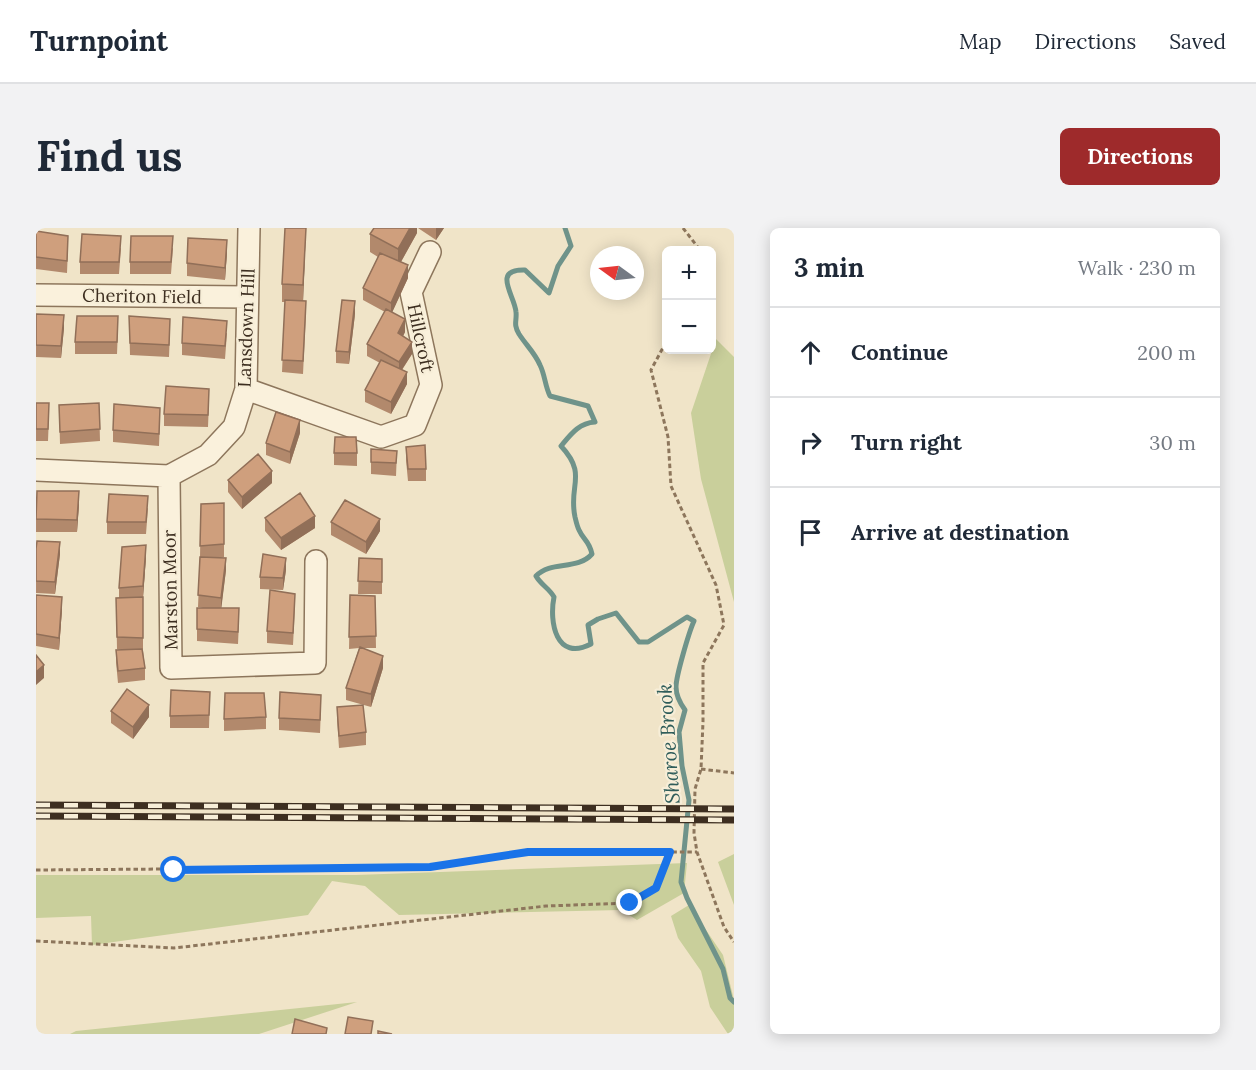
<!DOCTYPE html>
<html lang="en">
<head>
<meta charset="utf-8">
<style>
  :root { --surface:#fff; --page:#f2f2f3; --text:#1f2937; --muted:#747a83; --line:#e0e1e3; --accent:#9e2a2b }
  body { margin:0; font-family:Lora,serif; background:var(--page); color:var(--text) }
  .controls { position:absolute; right:18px; top:18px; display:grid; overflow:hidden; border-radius:9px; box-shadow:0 3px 15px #0003 }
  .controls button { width:54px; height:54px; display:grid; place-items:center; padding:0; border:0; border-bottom:2px solid var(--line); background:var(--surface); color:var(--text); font:30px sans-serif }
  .compass { position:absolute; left:554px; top:18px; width:54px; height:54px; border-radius:50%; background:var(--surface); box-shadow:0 3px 15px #0003; rotate:285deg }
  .stop { position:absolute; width:18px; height:18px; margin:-14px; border:4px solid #1a73e8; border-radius:50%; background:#fff }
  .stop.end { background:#1a73e8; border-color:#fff; box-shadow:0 2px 6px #0008 }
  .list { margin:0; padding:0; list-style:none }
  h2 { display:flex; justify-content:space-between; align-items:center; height:78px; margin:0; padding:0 24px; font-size:26px }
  h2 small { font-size:20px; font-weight:400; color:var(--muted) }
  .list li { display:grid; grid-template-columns:39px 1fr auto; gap:18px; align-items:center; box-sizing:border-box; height:90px; padding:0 24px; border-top:2px solid var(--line) }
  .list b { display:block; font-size:22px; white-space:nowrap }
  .list em { font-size:20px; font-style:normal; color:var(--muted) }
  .icon { flex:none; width:33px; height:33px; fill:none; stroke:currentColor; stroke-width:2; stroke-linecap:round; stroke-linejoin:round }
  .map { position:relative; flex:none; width:698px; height:806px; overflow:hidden; border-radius:9px }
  header { display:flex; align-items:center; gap:36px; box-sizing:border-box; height:84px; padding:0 30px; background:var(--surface); border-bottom:2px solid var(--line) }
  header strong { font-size:28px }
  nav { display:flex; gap:33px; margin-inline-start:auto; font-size:21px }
  .intro { display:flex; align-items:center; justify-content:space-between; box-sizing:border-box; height:144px; padding:0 36px }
  h1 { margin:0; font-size:42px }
  .button { padding:15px 27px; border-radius:9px; background:var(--accent); color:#fff; font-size:21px; font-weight:700 }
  main { display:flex; gap:36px; padding:0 36px }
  aside { flex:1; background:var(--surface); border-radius:9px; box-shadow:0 3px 15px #0003 }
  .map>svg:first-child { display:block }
  .green { fill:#c9cf9b }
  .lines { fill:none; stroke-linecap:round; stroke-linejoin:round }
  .stream { stroke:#6f938a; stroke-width:5 }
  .minor-casing { stroke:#8d765c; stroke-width:24 }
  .path { stroke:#8d765c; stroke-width:3; stroke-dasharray:4.5 3; stroke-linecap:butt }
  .minor { stroke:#faf1dc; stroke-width:21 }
  .rail-casing { stroke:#3d2e20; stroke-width:7 }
  .rail { stroke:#f7eed8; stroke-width:4.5; stroke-dasharray:14; stroke-linecap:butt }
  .wall { fill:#b2896c }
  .shaded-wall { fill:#916f58 }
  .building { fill:#cf9f7d; stroke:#916f58; stroke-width:1.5 }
  .route { stroke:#1a73e8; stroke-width:8 }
  .labels { text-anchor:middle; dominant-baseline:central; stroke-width:4.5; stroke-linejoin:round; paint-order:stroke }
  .street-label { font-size:18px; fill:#3d2e20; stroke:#f7eed8 }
  .water-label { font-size:20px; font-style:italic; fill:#2f5d5a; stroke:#f7eed8 }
</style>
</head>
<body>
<header>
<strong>Turnpoint</strong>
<nav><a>Map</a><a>Directions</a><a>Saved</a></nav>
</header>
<div class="intro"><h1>Find us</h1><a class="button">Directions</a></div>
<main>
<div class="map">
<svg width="698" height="806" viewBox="0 0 698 806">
  <rect width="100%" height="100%" fill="#f0e4c8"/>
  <path class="green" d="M680,111L698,129V374L665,251L655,185Z
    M698,626V677L682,634Z
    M651,635L648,665L601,692L585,682L363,687L329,658L296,653L272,687L56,717L55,688L0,690V647H320Z
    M653,677L687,727L698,772V806H692L674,779L665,743L642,710L635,688Z
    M321,774L223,806H34L40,803Z"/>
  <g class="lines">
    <path class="stream" d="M529,0L535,18L522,38L513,65L489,42C455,41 479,68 480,84C481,93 477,96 483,106C490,117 499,125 504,137C509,147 509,158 514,168L552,178L559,194C543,195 535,206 525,218C552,247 532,257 539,289C540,293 541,298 543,302C548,313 553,312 556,326C541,343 515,332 500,348C505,357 513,360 518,369C513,394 520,434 555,416L552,397L562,391L580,385L603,414H612L651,389L658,393C653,404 640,448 640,459C640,468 644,475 649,482L643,504L646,538L653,572L645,654L651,670L687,741L694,770L698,774"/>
    <defs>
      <path id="minor" d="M0,67L211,69
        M210,161L345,209L379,197L395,157L375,64L394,24
        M0,242L133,248L172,227L198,199L210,161L213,0
        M133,248L135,440L279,435L280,333"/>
    </defs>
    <use href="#minor" class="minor-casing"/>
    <path class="path" d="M647,0L664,22
      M630,114L615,142L632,209L635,258L680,357L688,397L667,435V494L665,541L659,561L658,605L661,624L688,699L698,714
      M665,541L698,545
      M0,642L394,639L492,624H661
      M0,713L138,720L510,678L594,675L620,660L634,624"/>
    <use href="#minor" class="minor"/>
    <defs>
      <path id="rail" d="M0,577L698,581
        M0,588L698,592"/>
    </defs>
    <use href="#rail" class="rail-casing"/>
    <use href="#rail" class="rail"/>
  </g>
  <path class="wall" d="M270,0L267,73L270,85L267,146L246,144L249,74H246V56Z
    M381,0V5L365,34L372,50L356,84L369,104L367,108L376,126L366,142L371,156L355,186L329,174V162L344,135L331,128V116L349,84L327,72V60L342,29L334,24V6Z
    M382,0H408L400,12Z
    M0,3L32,20L31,45L0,41Z
    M85,20L83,46H44V34Z
    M137,20L135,46H94V34Z
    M191,24L189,52L151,48V35Z
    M0,86L28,100L25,130L0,129Z
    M319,86L313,136L300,135V123Z
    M93,88L134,103L133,129L94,127Z
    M82,101L81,126H39V114Z
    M191,105L189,131L146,127V115Z
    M173,173L172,199L128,198V186Z
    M0,175L13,187L12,213H0Z
    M63,175L64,213L24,216L23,177Z
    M124,192L123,218L77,214V202Z
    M264,205L254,236L230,227V215Z
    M370,219L390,241V253H372L370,232Z
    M335,221L361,223L360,248L335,246Z
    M298,225H321V238L298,237Z
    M192,252L236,255L206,281L192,264Z
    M0,273L43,276L41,304H0Z
    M188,275V329H179L190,342L185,380L203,393L202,416L161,413V380H167L162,379L164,329L165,276Z
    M112,280L110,306H71V294Z
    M229,290L279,300L245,322L229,303Z
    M295,294L344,303L330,326L295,307Z
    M0,321L24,326L19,366L0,365Z
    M110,329L107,369V422L109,440V452L82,455L80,434V422H88L81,421L80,370H83V360Z
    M323,330L346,331V366H322Z
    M250,342L247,362L224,361V349Z
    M0,367L26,381L23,422L0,418Z
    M314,367L339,368L340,420H327L347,440L335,479L310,472V460L323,420L313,421Z
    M259,378L257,417L231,415V403Z
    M174,464L173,500H134V488Z
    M285,479L284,505L243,502V490Z
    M301,479L330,504V517L303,520L301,491Z
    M75,483L113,489L97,511L75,495Z
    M230,489V501L188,503V491Z"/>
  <path class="shaded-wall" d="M270,0L267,75V57Z
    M374,0H381V5L362,39V21Z
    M400,0H408L400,12Z
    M191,12V24L189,52V40Z
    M372,37V50L355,87V75Z
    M319,73V86L313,136V124Z
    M28,87V100L25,130V118Z
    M369,91V104L362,118V105Z
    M376,114V126L363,146V134Z
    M371,144V156L355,186V174Z
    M264,192V205L254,236V224Z
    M236,243V255L206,281V269Z
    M43,263V276L41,304V292Z
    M279,288V300L245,322V310Z
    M344,291V303L330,326V314Z
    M24,314V326L19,366V354Z
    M110,317V329L107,370V358Z
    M190,330V342L185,383V370Z
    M250,330V342L247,362V350Z
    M26,369V381L23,422V410Z
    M347,428V440L335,479V466Z
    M8,437V450L0,457V444Z
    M113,477V489L97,511V499Z"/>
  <path class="building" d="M249,0H270L267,57L246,56Z
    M338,0H374L362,21L334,6Z
    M0,3L32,8L31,33L0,29Z
    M46,6L85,8L83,34H44Z
    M95,8H137L135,34H94Z
    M152,10L191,12L189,40L151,35Z
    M344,25L372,37L355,75L327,60Z
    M249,72L270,73L267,133L246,132Z
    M306,72L319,73L313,124L300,123Z
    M350,81L369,91L362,105L376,114L363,134L331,116Z
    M0,86L28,87L25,118L0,117Z
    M41,88H82L81,114H39Z
    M93,88L134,91L133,117L94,115Z
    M147,89L191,93L189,118L146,115Z
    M345,132L371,144L355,174L329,162Z
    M130,158L173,161L172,187L128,186Z
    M0,175H13L12,201H0Z
    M63,175L64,201L24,204L23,177Z
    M78,176L124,180L123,206L77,202Z
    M240,184L264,192L254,224L230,215Z
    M299,209H320L321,225H298Z
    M389,217L390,241H372L370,219Z
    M335,221L361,223L360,235L335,234Z
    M222,226L236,243L206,269L192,252Z
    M1,263H43L41,292L0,291Z
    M264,265L279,288L245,310L229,290Z
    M73,266L112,268L110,294H71Z
    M309,272L344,291L330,314L295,294Z
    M188,275V316L164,318L165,276Z
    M1,313L24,314L19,354L0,353V321Z
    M110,317L107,358L83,360L86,319Z
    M227,326L250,330L247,350L224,349Z
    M164,329L190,330L185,370L162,367Z
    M323,330L346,331V354L322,353Z
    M234,362L259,366L257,405L231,403Z
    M0,367L26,369L23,410L0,406Z
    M314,367L339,368L340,408L313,409Z
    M107,369V410L81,409L80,370Z
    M161,380H203L202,404L161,401Z
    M324,419L347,428L335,466L310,460Z
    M106,421L109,440L82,443L80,422Z
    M0,427L8,437L0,444Z
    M91,461L113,477L97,499L75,483Z
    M135,462L174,464L173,487L134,488Z
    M244,464L285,467L284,492L243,490Z
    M189,465H228L230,489L188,491Z
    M327,477L330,504L303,508L301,479Z
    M312,789L337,793L335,806H309Z
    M259,791L291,800L290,806H256Z
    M342,803L356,806H342Z"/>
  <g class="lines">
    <path class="route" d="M138,642L394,639L492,624H634L620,660L594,675"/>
  </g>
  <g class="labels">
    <g class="street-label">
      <text transform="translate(106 68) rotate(1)">Cheriton Field</text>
      <text transform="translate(210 100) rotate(-88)">Lansdown Hill</text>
      <text transform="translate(385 110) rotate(78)">Hillcroft</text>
      <text transform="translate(134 362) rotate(-91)">Marston Moor</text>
    </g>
    <g class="water-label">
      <text transform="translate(632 516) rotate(-94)">Sharoe Brook</text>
    </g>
  </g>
</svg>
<div class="controls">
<button>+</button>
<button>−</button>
</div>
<svg class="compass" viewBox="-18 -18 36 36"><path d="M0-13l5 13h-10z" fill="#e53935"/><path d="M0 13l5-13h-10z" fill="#747a83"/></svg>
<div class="stop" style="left:138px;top:642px"></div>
<div class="stop end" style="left:594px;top:675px"></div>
</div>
<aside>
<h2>3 min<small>Walk · 230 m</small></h2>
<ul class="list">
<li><svg class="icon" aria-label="ahead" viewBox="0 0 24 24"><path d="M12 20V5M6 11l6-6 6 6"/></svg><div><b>Continue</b></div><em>200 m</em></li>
<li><svg class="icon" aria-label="right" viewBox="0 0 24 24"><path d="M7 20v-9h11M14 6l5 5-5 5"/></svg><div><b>Turn right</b></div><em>30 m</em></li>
<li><svg class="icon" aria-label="arrive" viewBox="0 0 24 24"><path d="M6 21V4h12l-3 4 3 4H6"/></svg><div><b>Arrive at destination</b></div></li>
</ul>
</aside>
</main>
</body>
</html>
